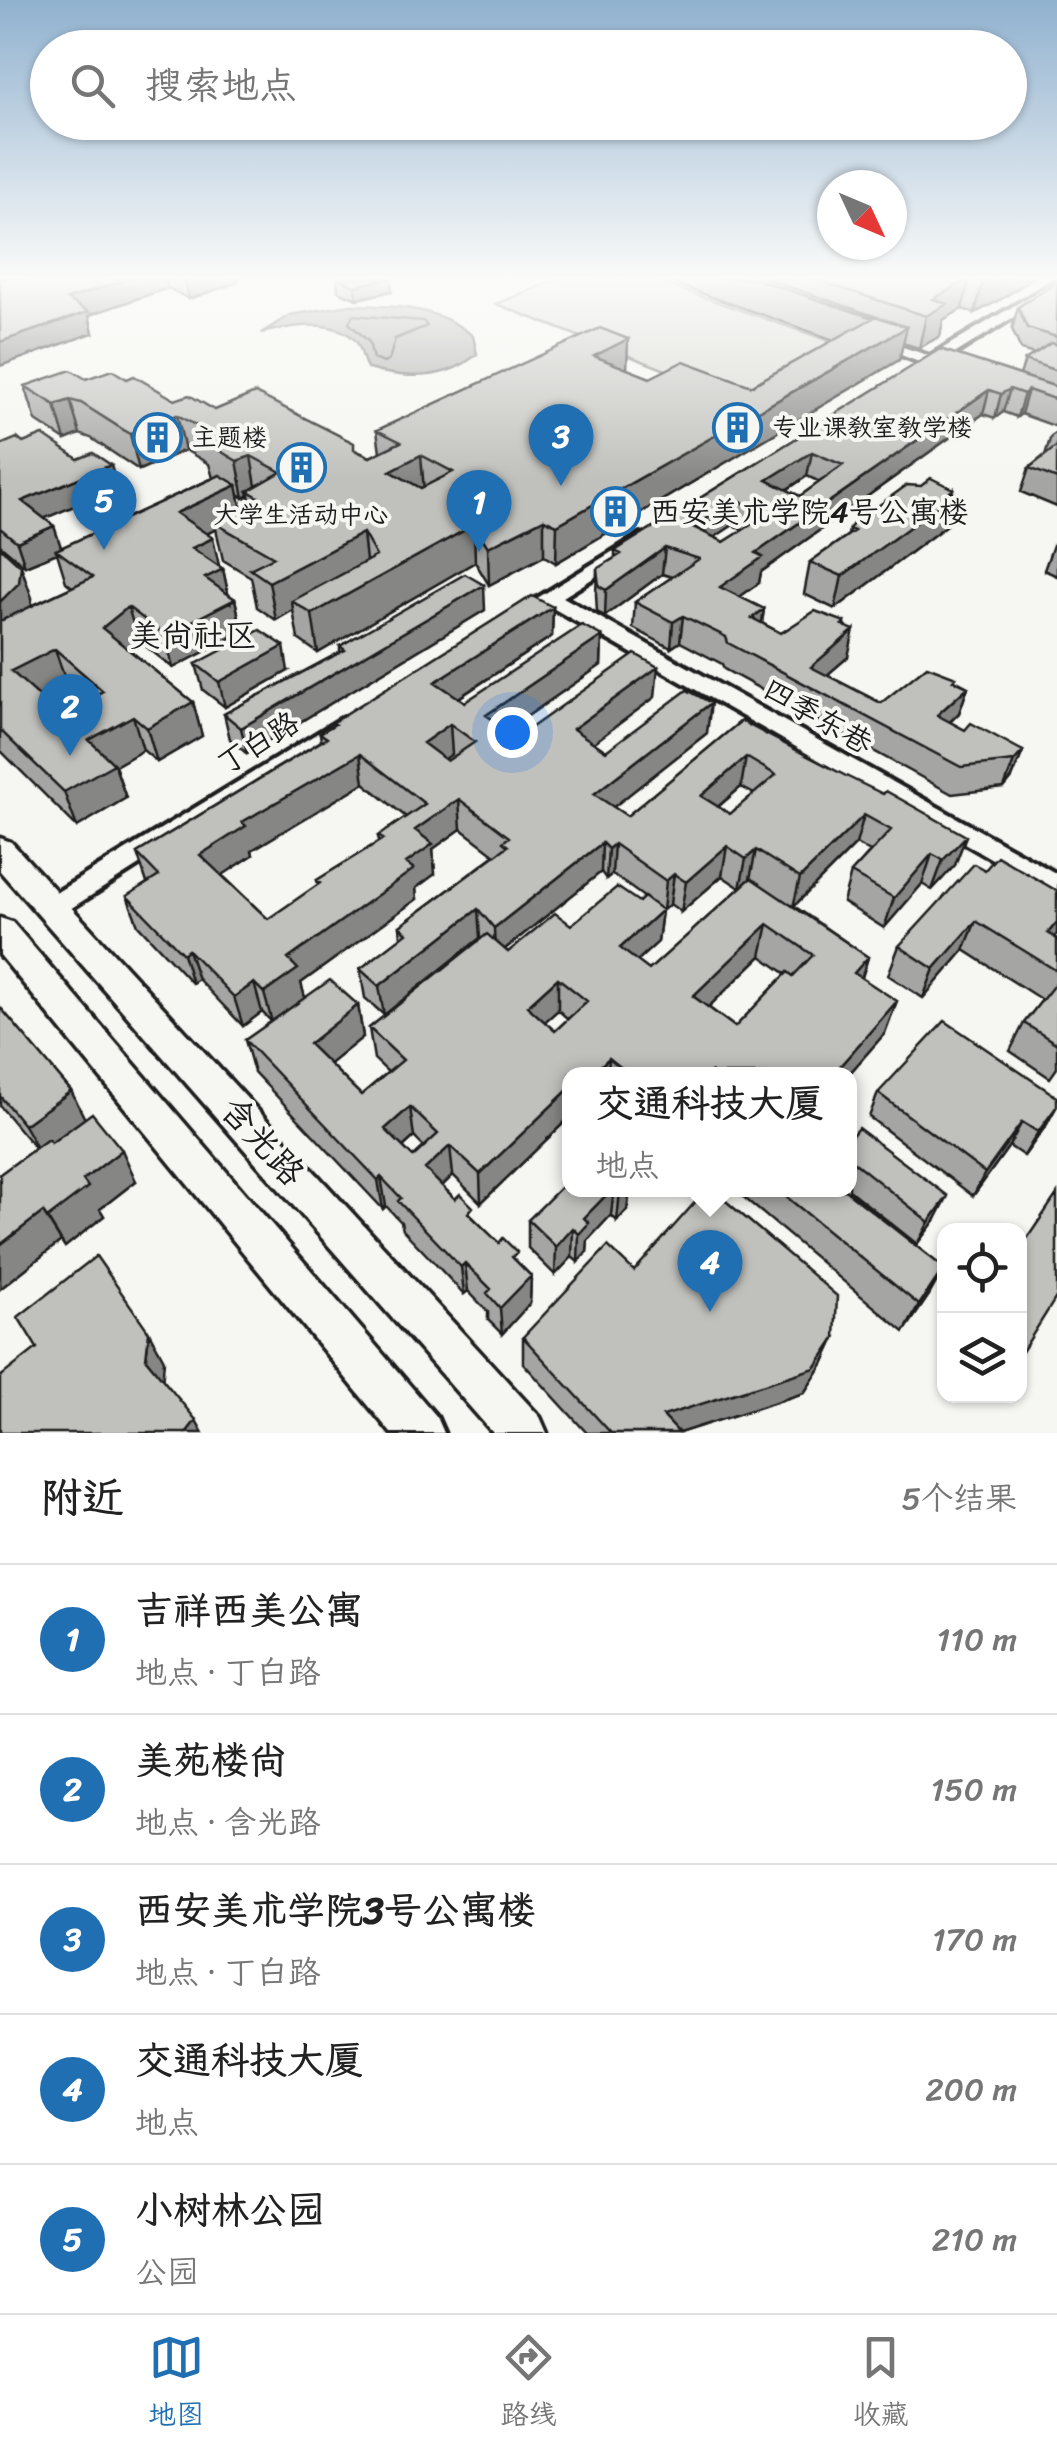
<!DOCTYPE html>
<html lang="zh">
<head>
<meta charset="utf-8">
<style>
  :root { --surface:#fff; --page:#f2f2f2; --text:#222; --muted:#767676; --line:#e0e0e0; --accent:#1f6fb2 }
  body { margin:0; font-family:Sriracha,"LXGW WenKai TC",sans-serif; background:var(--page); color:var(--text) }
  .controls { position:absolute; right:30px; bottom:30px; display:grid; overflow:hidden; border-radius:20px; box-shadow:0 2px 8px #0004 }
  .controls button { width:90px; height:90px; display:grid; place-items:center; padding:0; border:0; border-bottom:2px solid var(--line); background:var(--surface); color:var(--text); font:50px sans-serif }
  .compass { position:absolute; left:817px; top:170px; width:90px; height:90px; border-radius:50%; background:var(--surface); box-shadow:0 2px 8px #0004; rotate:134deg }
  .you { position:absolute; left:512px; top:732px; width:35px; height:35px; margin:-25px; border:8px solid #fff; border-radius:50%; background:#1a73e8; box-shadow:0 0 0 15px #1a73e833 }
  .badge { display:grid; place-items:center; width:65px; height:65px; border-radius:50%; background:var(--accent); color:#fff; font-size:32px; font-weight:700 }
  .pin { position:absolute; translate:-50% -82px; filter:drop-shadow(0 2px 5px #0008) }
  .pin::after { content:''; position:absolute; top:52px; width:35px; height:30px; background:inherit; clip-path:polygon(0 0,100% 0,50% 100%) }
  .popup { position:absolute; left:562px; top:1067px; width:295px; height:130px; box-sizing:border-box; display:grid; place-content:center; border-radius:20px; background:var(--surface); filter:drop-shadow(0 2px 8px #0005); font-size:32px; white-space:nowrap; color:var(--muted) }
  .popup b { font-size:38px; color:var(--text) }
  .popup::after { content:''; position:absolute; left:50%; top:100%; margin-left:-20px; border:20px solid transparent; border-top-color:var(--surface) }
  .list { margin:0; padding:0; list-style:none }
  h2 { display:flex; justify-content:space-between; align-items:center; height:130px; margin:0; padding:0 40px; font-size:42px }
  h2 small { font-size:32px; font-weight:400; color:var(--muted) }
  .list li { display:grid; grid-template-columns:65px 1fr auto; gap:30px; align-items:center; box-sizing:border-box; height:150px; padding:0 40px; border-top:2px solid var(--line) }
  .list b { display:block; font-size:38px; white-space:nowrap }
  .list p { margin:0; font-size:32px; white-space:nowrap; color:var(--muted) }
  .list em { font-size:32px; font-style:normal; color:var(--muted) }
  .icon { flex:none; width:55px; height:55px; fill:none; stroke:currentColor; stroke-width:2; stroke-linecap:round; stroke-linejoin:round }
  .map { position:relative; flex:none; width:1057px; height:1433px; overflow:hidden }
  .search { position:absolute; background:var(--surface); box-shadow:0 2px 8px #0004; left:30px; right:30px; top:30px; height:110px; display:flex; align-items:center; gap:25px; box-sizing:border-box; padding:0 35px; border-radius:55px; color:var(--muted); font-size:38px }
  .sheet { height:880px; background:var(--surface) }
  nav { display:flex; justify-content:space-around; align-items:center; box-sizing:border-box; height:140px; border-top:2px solid var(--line); background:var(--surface); font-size:28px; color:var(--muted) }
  nav a { display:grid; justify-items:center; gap:5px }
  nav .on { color:var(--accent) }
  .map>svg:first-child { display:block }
  .green { fill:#d6d6d2; stroke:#797977; stroke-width:2.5 }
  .water { fill:#acaca9; stroke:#727271; stroke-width:2.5 }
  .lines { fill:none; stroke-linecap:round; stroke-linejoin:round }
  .shore { stroke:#565654; stroke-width:2.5 }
  .minor-casing { stroke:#1c1c1c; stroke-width:8 }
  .major-casing { stroke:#1c1c1c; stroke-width:7 }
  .minor { fill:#f6f6f2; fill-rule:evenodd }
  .major { fill:#f6f6f2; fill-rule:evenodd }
  .wall { fill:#a5a5a3; stroke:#1c1c1c; stroke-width:2.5; fill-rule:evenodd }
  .shaded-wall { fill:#868684; stroke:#1c1c1c; stroke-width:2.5 }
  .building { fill:#c0c0bd; stroke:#1c1c1c; stroke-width:2.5; fill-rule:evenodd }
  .labels { text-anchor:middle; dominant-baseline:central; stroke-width:8; stroke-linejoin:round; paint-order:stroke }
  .far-poi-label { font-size:25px; fill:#1c1c1c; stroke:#f6f6f2; text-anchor:start }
  .poi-label { font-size:30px; fill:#1c1c1c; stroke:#f6f6f2; text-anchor:start }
  .street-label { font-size:30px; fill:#1c1c1c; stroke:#f6f6f2 }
  .neighbourhood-label { font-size:32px; fill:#1c1c1c; stroke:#f6f6f2 }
  .near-street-label { font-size:35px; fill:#1c1c1c; stroke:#f6f6f2 }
</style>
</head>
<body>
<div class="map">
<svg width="1057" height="1433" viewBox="0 0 1057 1433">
  <rect width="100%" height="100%" fill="#f6f6f2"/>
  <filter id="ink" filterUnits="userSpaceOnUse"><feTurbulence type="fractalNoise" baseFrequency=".01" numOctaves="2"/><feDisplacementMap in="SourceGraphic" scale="20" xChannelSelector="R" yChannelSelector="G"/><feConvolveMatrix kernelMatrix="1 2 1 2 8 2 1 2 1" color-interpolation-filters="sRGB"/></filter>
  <g filter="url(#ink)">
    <path class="green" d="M560,278H648L847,347L753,404L496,304Z"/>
    <path class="water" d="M350,305C395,306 437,306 473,336L477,354C446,381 406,379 368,369C361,360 363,348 355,340C332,317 289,327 261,333L290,315Z"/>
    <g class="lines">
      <path class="shore" d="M353,315L423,321L427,326L395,339L389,360L384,363L373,359L369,342L349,323Z"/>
      <defs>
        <path id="minor" d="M1057,280V290L943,361L948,365L946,368L919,369V362L865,341L872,337L930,356Z
          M641,534L648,536V544L563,597L1057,874V896L549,606L522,622H508L505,618Z
          M344,717L352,720L355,725L352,730L62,914L53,917L44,914L40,907L44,900Z"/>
        <path id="major" d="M0,838L11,842L540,1417L547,1433H493L0,871Z
          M0,918L12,922L437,1417L444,1433H391L0,955Z"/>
      </defs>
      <use href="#minor" class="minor-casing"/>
      <use href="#major" class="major-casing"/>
      <use href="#minor" class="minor"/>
      <use href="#major" class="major"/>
    </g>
    <path class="wall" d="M0,278H238V282L189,299L168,288L89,315L93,333Z
      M337,278L392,291L357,299L338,291Z
      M658,278H1032L1003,298L975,313L962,309L943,320L940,336L919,348L903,343L899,360L556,563L544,556L489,585L475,562L318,653L298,639L293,610L276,620L257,607L251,577L223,560L216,529L207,534L219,566L223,569L228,594L235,599L242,632L173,668L138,640L127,648L193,702L202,736L157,762L143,750L115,766L126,798L77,827L0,750V547L32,598L31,606L72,587L66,582L57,553L25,566L0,545V445L23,443L117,488L44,518L61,548L213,478L209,464L185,450L139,470L91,438L80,434L65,440L36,421L25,386L86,379H127L175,400L355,450L370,457L380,452L377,430L627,369L650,378L751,386L834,340ZM239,494L244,498L249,495L251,505L241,509ZM66,682L86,700L59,714L39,696Z
      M1057,282V427L1021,414L1017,417L1003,412L995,418L983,414L761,572L759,583L739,597L764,609L762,623L781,633L845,622L848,657L827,675L881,703L955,680L968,687L959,713L950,722L965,730L1023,751L1012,778L1004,788L952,794L724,669L722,664L680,642L671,648L633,628L635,602L672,577L662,574L605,616L597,612L596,594L597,569L615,558V551L940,349L1020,375L1025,360L1034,354L1021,350L1012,329L1018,307ZM807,476L820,482L800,496L787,490ZM733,525L744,530L724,542L714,537Z
      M1057,432V507L1021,492L1029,468L1045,455L1051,436Z
      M952,493L947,525L835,609L804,594L810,562L848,535L849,529Z
      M1057,542V576L1044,570L1053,545Z
      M553,607L552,636L459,698L465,702L602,636L601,665L507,730L518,737L655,697L593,742L606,751L707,733L613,807L627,816L741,721L955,865L932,890L922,884L884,928L843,902L851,873L870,852L856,844L794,906L868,957L862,978L885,1033L849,1074H570V1117L481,1203L453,1175L442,1186L531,1276L530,1303L502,1334L488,1320V1312L468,1291L464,1294L403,1230L401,1222L386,1206L383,1209L254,1072L245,1040L272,1022L262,1012L243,1026L198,979L192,983L138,925L127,896L147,883L137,853L321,741L320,733L333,725V722ZM364,783L406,817L378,836L379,842L317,880L318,885L268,919L222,875L253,855L252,850ZM741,787L754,794L730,814L718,807ZM461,829L495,855L400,926L401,938L360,969L365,998L384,1015L480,939L369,1028L374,1059L388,1072L361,1095L329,1064L363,1037L358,1005L305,998L301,983L417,899L416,888L435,874L433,849ZM601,872L606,879L612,874L648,900L571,925L508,952L505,949ZM722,876L740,888L649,970L637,961L658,942L662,910L670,904L681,912ZM761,956L786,974L735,1027L708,1007ZM558,1010L568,1019L555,1031L544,1022ZM414,1137L424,1147L413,1157L403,1147Z
      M485,610L247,754L230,739L224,714L340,652V646Z
      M196,664L288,671L225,707L203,690Z
      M985,870L1057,891V934L1055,937L1057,939V1068L1050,1078L1010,1051L1024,1023L1042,1000L964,950L923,998L888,975L899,946Z
      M0,1007L71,1091L84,1119L136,1181L100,1209L104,1216L65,1247L61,1241L0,1289L35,1148L0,1106Z
      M878,1093L1047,1124L1024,1156L1009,1146L973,1196L869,1117Z
      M850,1138L936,1219L917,1244L849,1190Z
      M570,1190H636L629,1197L627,1210L617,1221L611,1215L588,1240L587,1252L578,1262L572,1257L555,1275L528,1248V1220Z
      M735,1190H845L944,1268L929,1295L904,1332Z
      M634,1271L835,1338L823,1364L804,1393L679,1433H587L523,1363V1337Z"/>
    <path class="shaded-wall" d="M132,278H166L168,288L89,315L93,333L0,366V342L67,299Z
      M185,278H238V282L189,299Z
      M391,278L392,291L357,299L355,286Z
      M970,278L962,309L943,320L940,336L919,348L926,316L933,299Z
      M989,278H1032L1003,298L975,313L983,281Z
      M907,327L899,360L556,563L557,525Z
      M628,339L627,372L594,356Z
      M1010,389L1003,412L995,418L1001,394Z
      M989,390L983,414L761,572L759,583L717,613L720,587L756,553Z
      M1028,390L1021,414L1017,417L1024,394Z
      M70,400L80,434L65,440L55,405Z
      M177,415L185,450L139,470L130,434Z
      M812,452L807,476L763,505L767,480Z
      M421,455L424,491L390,471Z
      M251,456L257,492L248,491L249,495L244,498L237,461Z
      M111,465L117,488L29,525L22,501Z
      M237,485L243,516L215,523L216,529L184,545L176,513Z
      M953,489L951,497L955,494L947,525L835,609L842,576Z
      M737,500L733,525L691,553L693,527Z
      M544,519V556L489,585L488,547Z
      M474,525L475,562L318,653L312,614Z
      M54,526L62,550H56L57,553L25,566L17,542Z
      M363,533L367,570L292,601L293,610L276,620L269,582Z
      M213,538L220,570L192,548Z
      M665,548L662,574L605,616L606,590Z
      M21,566L32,598L31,616L0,648V602Z
      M223,569L230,602L205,578Z
      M484,585L485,610L247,754L241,728Z
      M235,599L242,632L173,668L165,635Z
      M128,607L138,640L112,661L102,628Z
      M553,607L552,636L437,712L435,682Z
      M764,609L760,635L752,618Z
      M683,616L680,642L671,648L673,622Z
      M845,622L841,642L854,630L848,657L812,688L811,667Z
      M602,636L601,665L486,745V715Z
      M284,646L288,671L225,707L219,682Z
      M55,649L66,682L24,704L11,671Z
      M658,667L655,697L572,759L573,729Z
      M968,687L959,713L929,742L937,715Z
      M193,702L202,736L157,762L147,728Z
      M711,703L707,733L592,824L594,794Z
      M133,716L143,750L115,766L126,798L77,827L64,792L89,740Z
      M450,724L452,754L425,773L423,743Z
      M1023,751L1012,778L1004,788L1014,761Z
      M360,754L364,783L252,850L253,855L209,884L200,855L242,822Z
      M746,757L741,787L696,825L701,796Z
      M459,799L461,829L433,849L435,874L416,888L417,899L301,983L305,998L272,1022L264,993L288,959L415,830Z
      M864,815L856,844L793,907L800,878Z
      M966,836L955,865L932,890L943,860Z
      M602,843L601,872L495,957L494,928Z
      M614,844L612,874L606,879L608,849Z
      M727,846L722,876L681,912L686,882Z
      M756,850L750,879L740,888L746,859Z
      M932,854L922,884L884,928L894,898Z
      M674,874L670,904L663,910L666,881Z
      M478,909L480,938L384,1015L379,986Z
      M662,910L658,942L617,979L620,948Z
      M976,921L964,950L923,998L934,969Z
      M1057,922V934L1037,959L1048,933Z
      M768,924L761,956L688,1027L693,996Z
      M188,950L198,979L192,983L183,954Z
      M868,957L858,988L854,973Z
      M558,978V1010L527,1038V1006Z
      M254,983L262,1012L243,1026L234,997Z
      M897,1001L885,1033L849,1074H833Z
      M358,1005L363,1037L316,1075L309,1044Z
      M609,1058L608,1074H592Z
      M570,1088V1117L481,1203L480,1174Z
      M71,1091L87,1123L42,1157L24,1125Z
      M1057,1106L1047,1124L1024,1156L1038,1132Z
      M410,1107L414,1137L390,1159L385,1129Z
      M1022,1122L1009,1146L973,1196L985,1173Z
      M450,1146L453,1175L429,1199L425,1169Z
      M122,1150L136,1181L100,1209L104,1216L65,1247L47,1218L83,1180Z
      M381,1177L386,1206L383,1209L378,1180Z
      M611,1190H614L611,1215L588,1240L587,1252L578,1262L579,1234L584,1218Z
      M622,1190H636L629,1197L627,1210L617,1221L620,1191Z
      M948,1196L936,1219L917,1244L929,1222Z
      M43,1212L61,1241L0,1289V1245Z
      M573,1228L572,1257L555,1275L556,1247Z
      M465,1263L468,1291L464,1294L461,1267Z
      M944,1268L929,1295L904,1332L919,1305Z
      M531,1276L530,1303L502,1334L500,1308Z
      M149,1332L164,1360L162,1386L146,1359Z
      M835,1338L823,1364L804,1393L679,1433L663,1416Z
      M196,1420L203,1433H186Z"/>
    <path class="building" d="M0,278H132L67,299L88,312L0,342Z
      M338,278H389L355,286Z
      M752,278H763L907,327L557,525L544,519L488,547L474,525L312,614L292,601L376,556L363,533L269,582L250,569L274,557L215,523L262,499L248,491L281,472L251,456L237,461L205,442L217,437L177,415L130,434L81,403L70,400L55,405L25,386L71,370L86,379L112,370L127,379L134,376L175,400L189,395L215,410L255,393L354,443V450L370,457L401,442L377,430L600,328L628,339L594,356L650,378L684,361L751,386L873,318ZM421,455L453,472L421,488L390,471Z
      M810,278H970L933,299L947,304L926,316Z
      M1057,282V337L1027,328L1018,307Z
      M1051,343L1057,345V371L1025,360Z
      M940,349L1057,387V400L1028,390L1024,394L1010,389L1001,394L989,390L756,553L763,557L720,587L764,609L752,618L781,633L815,611L845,622L842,625L854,630L811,667L881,703L927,666L956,677L953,680L968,687L937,715L965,730L971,723L1023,751L1014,761L961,767L728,643L726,637L683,616L673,622L635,602L699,559L665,548L606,590L599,586L597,569L621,554L615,551L626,544ZM812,452L843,465L800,496L767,480ZM737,500L768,514L724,542L693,527Z
      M43,435L78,459L93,453L111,465L22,501L54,526L17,542L0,528V445L17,438L23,443Z
      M1057,446V479L1029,468Z
      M220,475L237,485L176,513L213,538L192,548L223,569L205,578L235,599L165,635L128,607L102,628L193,702L147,728L133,716L89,740L114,764L64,792L0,730V621L93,577L56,550ZM55,649L103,691L59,714L11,671Z
      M931,478L953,489L950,492L955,494L842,576L810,562L854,531L849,529L853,524L907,485L921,486Z
      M0,547L21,566L19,583L0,602Z
      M465,574L484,585L241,728L224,714L345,650L340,646Z
      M532,596L553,607L435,682L465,702L582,625L602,636L486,715L518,737L635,654L658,667L573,729L606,751L687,690L711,703L594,794L627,816L741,721L846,776L883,794L886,791L966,836L943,860L932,854L894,898L851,873L891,830L864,815L800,878L756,850L746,859L727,846L686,882L674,874L666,881L614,844L608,849L602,843L494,928L478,909L379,986L360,969L407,933L400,926L508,846L503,842L509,837L459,799L415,830L433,844L406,863L414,869L288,959L298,969L264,993L254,983L234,997L188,950L183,954L127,896L159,876L137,853L327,738L320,733L335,724L333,722ZM450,724L475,742L447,761L423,743ZM360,754L425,804L378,836L383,839L317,880L320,883L268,919L200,855L246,826L242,822ZM746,757L776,775L730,814L701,796Z
      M260,630L284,646L219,682L196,664Z
      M997,856L1057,891V922L1048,933L1057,939V971L976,921L934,969L899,946L974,864L985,870Z
      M751,878L868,957L854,973L897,1001L833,1074H714L711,1072L709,1074H629L609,1058L592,1074H570V1088L480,1174L450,1146L425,1169L455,1199L460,1194L473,1207L468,1213L499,1243L503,1238L517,1252L512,1257L531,1276L500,1308L487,1293L491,1289L465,1263L461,1267L398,1201L401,1198L381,1177L378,1180L245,1040L330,980L358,1005L309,1044L361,1095L403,1060L369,1028L487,934L508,952L555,913L571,925L617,887L639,902L644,897L662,910L620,948L649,970ZM768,924L813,955L793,976L788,972L735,1027L693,996ZM558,978L587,1001L555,1031L527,1006ZM410,1107L438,1134L413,1157L385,1129Z
      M1057,981V1044L1024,1023Z
      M0,1007L71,1091L24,1125L0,1096Z
      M945,1021L1057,1097V1106L1038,1132L1022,1122L985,1173L878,1093Z
      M92,1113L122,1150L83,1180L88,1187L47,1218L43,1212L0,1245V1174L48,1139L51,1143Z
      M858,1128L948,1196L929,1222L850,1159V1138Z
      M570,1178V1190H611L584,1218L589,1223L579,1234L573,1228L556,1247L528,1220Z
      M706,1190H713L837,1296L835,1338L815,1368L663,1416L679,1433H611L523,1337L608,1246L634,1271Z
      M778,1190H845L944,1268L919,1305Z
      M1057,1194V1296L1020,1355V1249Z
      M96,1256L149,1332L146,1359L196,1420L186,1433H0V1377L37,1348L18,1317Z"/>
  </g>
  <linearGradient id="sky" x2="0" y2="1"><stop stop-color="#90b1cf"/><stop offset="0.58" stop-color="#fbfbf9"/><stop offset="1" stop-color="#fbfbf9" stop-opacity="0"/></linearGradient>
  <rect width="1057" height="479" fill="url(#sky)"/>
  <defs>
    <symbol id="building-ring" viewBox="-11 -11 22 22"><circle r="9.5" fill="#f6f6f2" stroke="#1f6fb2" stroke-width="1.5"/><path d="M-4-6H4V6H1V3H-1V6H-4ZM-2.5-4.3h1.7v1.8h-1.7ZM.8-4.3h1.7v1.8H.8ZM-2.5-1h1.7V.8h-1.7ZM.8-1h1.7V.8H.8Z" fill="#1f6fb2"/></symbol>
  </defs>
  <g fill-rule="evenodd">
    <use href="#building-ring" x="710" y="400" width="55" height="55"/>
    <use href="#building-ring" x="130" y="410" width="55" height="55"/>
    <use href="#building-ring" x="274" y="440" width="55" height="55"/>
    <use href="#building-ring" x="588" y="484" width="55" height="55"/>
  </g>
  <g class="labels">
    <g class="far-poi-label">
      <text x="772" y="427">专业课教室教学楼</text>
      <text x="192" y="437">主题楼</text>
      <text x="301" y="514" text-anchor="middle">大学生活动中心</text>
    </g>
    <g class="poi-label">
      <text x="650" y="512">西安美术学院4号公寓楼</text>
    </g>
    <g class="street-label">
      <text transform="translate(818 716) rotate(30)">四季东巷</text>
      <text transform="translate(258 743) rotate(-32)">丁白路</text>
    </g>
    <g class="neighbourhood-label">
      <text x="193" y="635">美尚社区</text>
    </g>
    <g class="near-street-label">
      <text transform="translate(263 1141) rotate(48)">含光路</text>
    </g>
  </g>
</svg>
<div class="controls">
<button><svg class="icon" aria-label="locate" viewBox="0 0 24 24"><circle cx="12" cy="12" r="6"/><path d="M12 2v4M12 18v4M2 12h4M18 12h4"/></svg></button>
<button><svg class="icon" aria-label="layers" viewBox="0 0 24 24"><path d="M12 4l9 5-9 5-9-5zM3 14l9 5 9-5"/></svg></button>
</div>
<svg class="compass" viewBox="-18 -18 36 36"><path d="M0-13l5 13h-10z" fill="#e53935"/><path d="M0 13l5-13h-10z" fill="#767676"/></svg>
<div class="you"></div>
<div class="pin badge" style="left:479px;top:552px">1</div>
<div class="pin badge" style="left:70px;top:756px">2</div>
<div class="pin badge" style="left:561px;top:486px">3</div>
<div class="pin badge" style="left:710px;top:1312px">4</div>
<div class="popup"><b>交通科技大厦</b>地点</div>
<div class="pin badge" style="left:104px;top:550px">5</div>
<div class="search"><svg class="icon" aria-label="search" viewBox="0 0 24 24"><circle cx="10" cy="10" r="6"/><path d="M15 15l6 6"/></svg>搜索地点</div>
</div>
<section class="sheet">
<h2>附近<small>5个结果</small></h2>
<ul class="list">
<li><span class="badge">1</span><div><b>吉祥西美公寓</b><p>地点 · 丁白路</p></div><em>110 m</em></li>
<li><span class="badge">2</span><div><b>美苑楼尚</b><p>地点 · 含光路</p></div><em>150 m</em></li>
<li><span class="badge">3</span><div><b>西安美术学院3号公寓楼</b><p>地点 · 丁白路</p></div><em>170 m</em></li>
<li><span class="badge">4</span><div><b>交通科技大厦</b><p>地点</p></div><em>200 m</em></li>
<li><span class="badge">5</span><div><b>小树林公园</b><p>公园</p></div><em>210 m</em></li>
</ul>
</section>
<nav>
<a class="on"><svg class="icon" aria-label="map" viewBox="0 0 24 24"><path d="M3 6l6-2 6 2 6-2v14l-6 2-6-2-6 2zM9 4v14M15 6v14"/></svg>地图</a>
<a><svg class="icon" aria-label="directions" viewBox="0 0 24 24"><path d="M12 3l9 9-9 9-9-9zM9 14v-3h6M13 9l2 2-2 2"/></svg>路线</a>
<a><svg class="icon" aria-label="saved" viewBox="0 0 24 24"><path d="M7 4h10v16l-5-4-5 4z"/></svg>收藏</a>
</nav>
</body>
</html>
